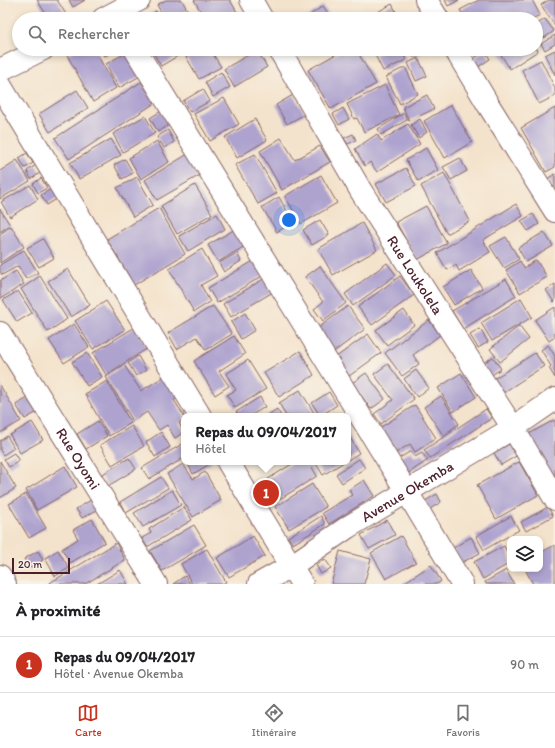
<!DOCTYPE html>
<html lang="fr">
<head>
<meta charset="utf-8">
<style>
  :root { --surface:#fff; --page:#f2f2f2; --text:#202124; --muted:#757577; --line:#e0e0e0; --accent:#c8321e }
  body { margin:0; font-family:Itim,sans-serif; background:var(--page); color:var(--text) }
  .controls { position:absolute; right:12px; bottom:12px; display:grid; overflow:hidden; border-radius:8px; box-shadow:0 2px 6px #0003 }
  .controls button { width:36px; height:36px; display:grid; place-items:center; padding:0; border:0; border-bottom:1px solid var(--line); background:var(--surface); color:var(--text); font:20px sans-serif }
  .scale { position:absolute; left:12px; bottom:10px; width:58px; box-sizing:border-box; padding-left:4px; border:2px solid #4a1f2b; border-top:0; font-size:11px; line-height:14px; white-space:nowrap; color:#4a1f2b; -webkit-text-stroke:3px #f7f3e8; paint-order:stroke }
  .you { position:absolute; left:289px; top:220px; width:14px; height:14px; margin:-10px; border:3px solid #fff; border-radius:50%; background:#1a73e8; box-shadow:0 0 0 6px #1a73e833 }
  .badge { display:grid; place-items:center; width:26px; height:26px; border-radius:50%; background:var(--accent); color:#fff; font-size:13px; font-weight:700 }
  .pin { position:absolute; translate:-50% -50%; border:2px solid #fff; box-shadow:0 1px 4px #0006 }
  .popup { position:absolute; left:181px; top:413px; width:170px; height:52px; box-sizing:border-box; display:grid; place-content:center; border-radius:8px; background:var(--surface); filter:drop-shadow(0 1px 3px #0005); font-size:13px; white-space:nowrap; color:var(--muted) }
  .popup b { font-size:15px; color:var(--text) }
  .popup::after { content:''; position:absolute; left:50%; top:100%; margin-left:-8px; border:8px solid transparent; border-top-color:var(--surface) }
  .list { margin:0; padding:0; list-style:none }
  h2 { display:flex; justify-content:space-between; align-items:center; height:52px; margin:0; padding:0 16px; font-size:17px }
  h2 small { font-size:13px; font-weight:400; color:var(--muted) }
  .list li { display:grid; grid-template-columns:26px 1fr auto; gap:12px; align-items:center; box-sizing:border-box; height:56px; padding:0 16px; border-top:1px solid var(--line) }
  .list b { display:block; font-size:15px; white-space:nowrap }
  .list p { margin:0; font-size:13px; white-space:nowrap; color:var(--muted) }
  .list em { font-size:13px; font-style:normal; color:var(--muted) }
  .icon { flex:none; width:22px; height:22px; fill:none; stroke:currentColor; stroke-width:2; stroke-linecap:round; stroke-linejoin:round }
  .map { position:relative; flex:none; width:555px; height:584px; overflow:hidden }
  .search { position:absolute; background:var(--surface); box-shadow:0 2px 6px #0003; left:12px; right:12px; top:12px; height:44px; display:flex; align-items:center; gap:10px; box-sizing:border-box; padding:0 14px; border-radius:22px; color:var(--muted); font-size:15px }
  .sheet { height:108px; background:var(--surface) }
  nav { display:flex; justify-content:space-around; align-items:center; box-sizing:border-box; height:56px; border-top:1px solid var(--line); background:var(--surface); font-size:11px; color:var(--muted) }
  nav a { display:grid; justify-items:center; gap:2px }
  nav .on { color:var(--accent) }
  .map>svg:first-child { display:block }
  .building { fill:#aea3cf }
  .lines { fill:none; stroke-linecap:round; stroke-linejoin:round }
  .minor-casing { stroke:#866463; stroke-width:24 }
  .minor { stroke:#fff; stroke-width:22 }
  .labels { text-anchor:middle; dominant-baseline:central; stroke-width:4; stroke-linejoin:round; paint-order:stroke }
  .street-label { font-size:15px; fill:#4a1f2b; stroke:#f7f3e8 }
</style>
</head>
<body>
<div class="map">
<svg width="555" height="584" viewBox="0 0 555 584">
  <rect width="100%" height="100%" fill="#f7f3e8"/>
  <filter id="ink" filterUnits="userSpaceOnUse"><feTurbulence type="fractalNoise" baseFrequency=".025" numOctaves="2"/><feDisplacementMap in="SourceGraphic" scale="8" xChannelSelector="R" yChannelSelector="G"/><feConvolveMatrix kernelMatrix="1 2 1 2 8 2 1 2 1" color-interpolation-filters="sRGB"/></filter>
  <filter id="wash" filterUnits="userSpaceOnUse"><feTurbulence type="fractalNoise" baseFrequency=".012" numOctaves="4" result="noise"/><feDisplacementMap in="SourceGraphic" scale="16" xChannelSelector="R" yChannelSelector="G"/><feGaussianBlur stdDeviation="0.9" result="paint"/><feColorMatrix in="noise" values="0 0 0 0 0 0 0 0 0 0 0 0 0 0 0 0 0 1.4 0 .05"/><feComposite in="paint" operator="in"/></filter>
  <g filter="url(#wash)">
    <rect width="100%" height="100%" fill="#f4e3cc"/>
    <g id="blocks">
      <path class="building" d="M37,0H57L69,19H49Z
        M69,0H85L73,7Z
        M166,0H182L192,19H165L157,5Z
        M194,0H230L241,19H205Z
        M445,0H459L448,6Z
        M479,0H532L540,15L532,19H465L460,10Z
        M549,0H555V26L541,5Z
        M392,4L400,19H365Z
        M323,6L332,19H304Z
        M156,11L161,19H143Z
        M545,19L554,31L544,38L536,25Z
        M555,35V44L545,50L541,44Z
        M536,47L538,51L510,69L498,50L536,49Z
        M78,49H94L116,88L93,102L67,55Z
        M100,49H117L104,56Z
        M151,49H178L181,54L161,66Z
        M196,49H210L221,67L199,79L185,55Z
        M345,49H356L376,84L331,109L308,70Z
        M387,49H401L406,60L383,71L375,55Z
        M410,49H429L413,57Z
        M257,50L267,67L234,87L224,69Z
        M555,50V75L545,55Z
        M129,51L142,75L119,88L106,64Z
        M485,51L490,59L478,67L473,59Z
        M418,58L427,76L416,81L408,63Z
        M541,60L555,88V96L539,104L522,70Z
        M405,67L418,94L400,104L386,77Z
        M221,72L230,87L213,97L205,82Z
        M141,82L155,103L69,159L55,138Z
        M385,85L399,115L364,132L357,118L354,119L347,104Z
        M203,89L210,101L190,112L183,101Z
        M77,90L88,108L50,132L39,114Z
        M293,95L305,114L287,124L276,105Z
        M427,95L434,109L409,121L403,107Z
        M224,98L239,124L210,141L194,114Z
        M451,105L472,142L445,158L424,121Z
        M343,108L349,119L339,125L333,114Z
        M555,108V167L546,172L521,128Z
        M161,111L169,125L158,132L150,118Z
        M404,113L407,120L381,135L378,129Z
        M145,116L155,133L123,152L113,134Z
        M255,119L267,140L237,158L225,137Z
        M420,119L427,132L419,138L411,125Z
        M408,124L420,144L377,172L370,162L365,166L355,149L377,134L381,141Z
        M168,130L174,142L164,148L157,137Z
        M353,134L356,140L348,144L344,138Z
        M281,138L295,160L320,146L330,162L282,190L260,151Z
        M111,139L121,155L79,179L70,163Z
        M157,141L169,162L141,179L129,158Z
        M426,148L438,170L418,181L406,160Z
        M27,153L33,163L25,168L19,158Z
        M188,154L200,175L157,200L145,180Z
        M255,154L277,193L258,204L235,165Z
        M460,158L467,171L451,180L443,167Z
        M125,159L133,173L122,179L114,165Z
        M17,160L30,181L0,199V171Z
        M36,165L40,173L31,179L27,171Z
        M406,168L416,186L386,202L376,184Z
        M444,173L470,221L447,234L421,186Z
        M555,174V191L547,179Z
        M321,175L337,203L301,224L285,196Z
        M137,177L153,205L133,217L117,188Z
        M41,178L47,188L38,193L33,184Z
        M30,185L38,199L10,217L1,202Z
        M195,185L212,214L177,234L161,206Z
        M54,187L60,197L47,205L41,195Z
        M279,197L293,222L277,232L262,207Z
        M516,204L523,216L483,240L490,252L459,271L456,265L447,270L437,253Z
        M426,206L447,243L417,260L396,222Z
        M159,208L185,254L134,285L107,239Z
        M0,209L10,225L0,232Z
        M217,214L225,229L188,251L179,236Z
        M533,214L539,224L528,231L521,221Z
        M320,220L329,235L312,245L303,230Z
        M362,223L377,250L333,275L318,249Z
        M11,226L24,247L0,263V234Z
        M237,228L247,245L218,262L208,245Z
        M544,232L553,246L526,262L518,248Z
        M506,237L519,259L504,268L490,246Z
        M43,239L54,258L39,267L27,248Z
        M202,249L217,276L201,285L210,302L194,312L169,269Z
        M24,250L38,273L26,279L18,266L2,275L0,271V265Z
        M237,253L241,261L224,272L219,263Z
        M255,260L264,275L217,303L208,288Z
        M536,260L547,277L520,293L506,270L520,261L524,268Z
        M387,263L396,275L353,306L345,294Z
        M320,266L346,303L323,321L314,309L323,302L305,277Z
        M68,269L90,305L71,317L48,281Z
        M471,270L482,288L454,305L443,287Z
        M16,271L24,284L0,299V281Z
        M40,276L67,319L48,332L21,289Z
        M400,276L414,295L372,325L358,307Z
        M265,278L273,292L231,317L223,304Z
        M506,279L516,296L463,329L452,311Z
        M555,284V301L554,302L546,290Z
        M18,291L32,313L17,322L3,300Z
        M521,298L532,317L492,341L481,323Z
        M106,301L125,330L93,349L75,321Z
        M213,306L232,334L206,350L197,337L177,349L168,333Z
        M348,306L365,329L331,354L314,331Z
        M555,307V337L549,341L535,320Z
        M404,310L414,325L387,345L376,330Z
        M245,313L255,330L241,339L231,322Z
        M429,320L440,335L413,355L419,364L402,376L385,353Z
        M74,324L89,347L64,363L49,340Z
        M519,326L529,339L500,362L490,349Z
        M135,327L148,348L106,375L93,353Z
        M480,329L488,342L478,348L470,335Z
        M368,334L381,353L345,379L332,360Z
        M234,336L245,354L219,371L229,386L215,395L194,361Z
        M548,345L555,356V378L549,368L551,366L541,350Z
        M300,351L314,375L279,397L264,373Z
        M87,353L102,377L87,386L72,362Z
        M535,353L544,366L501,394L492,380Z
        M138,356L146,370L136,376L128,363Z
        M493,357L501,369L490,376L482,364Z
        M248,360L266,389L235,408L227,395L236,390L226,374Z
        M388,364L414,399L381,424L374,414L393,400L374,374Z
        M124,365L141,391L168,374L181,395L174,400L184,416V419L179,423L184,432L175,438L167,425L159,430L147,412L133,421L106,377Z
        M416,370L429,388L417,397L404,379Z
        M366,373L385,399L371,409L352,383Z
        M461,373L476,397L453,412L438,388Z
        M107,381L131,423L109,436L85,394Z
        M0,385L21,421L0,433Z
        M300,390L316,416H286L279,403Z
        M329,392L337,405L320,416L312,403Z
        M31,396L39,411L25,419L16,405Z
        M441,396L459,424L443,435L424,407Z
        M260,397L265,407L250,416H239L236,412Z
        M415,405L436,438L415,452L410,444L394,454L378,429Z
        M277,409L281,416H266Z
        M486,409L492,418L430,458L424,450Z
        M554,420L555,422V485L527,435Z
        M98,421L107,436L86,449L77,434Z
        M32,422L43,440L20,453L10,435Z
        M132,426L144,446L112,465L100,445Z
        M161,432L170,447L155,457L146,442Z
        M348,434L359,453L348,460Z
        M7,436L14,448L3,455L0,450V441Z
        M184,443V458L149,479L142,468Z
        M511,443L518,455L501,465L494,453Z
        M411,451L415,457L422,453L428,460L407,474L398,459Z
        M14,453L19,461L9,467L4,459Z
        M129,458L136,469L108,486L101,475Z
        M359,459L365,468L342,483L336,474Z
        M0,461L16,488L0,498Z
        M187,462H213L193,474Z
        M295,462H309L317,476L280,499L268,479Z
        M315,462H344L323,475Z
        M519,462L538,495L496,519L477,485Z
        M183,464L193,479L205,472L221,500L193,517L167,474Z
        M65,466L77,487L37,510L26,490Z
        M161,477L168,488L126,513L120,502Z
        M364,480L374,496L329,524L322,513L352,495L349,490Z
        M312,484L326,507L289,529L275,507Z
        M172,490L181,505L143,527L134,513Z
        M26,494L46,528L29,538L9,504Z
        M437,494L441,502L430,509L425,501Z
        M91,500L97,510L82,518L76,509Z
        M184,507L192,520L147,547L142,538L151,533L149,529Z
        M548,507L553,516L526,531L521,522Z
        M321,516L325,524L293,544L288,537Z
        M511,516L519,530L484,550L476,536Z
        M92,519L105,542L70,563L62,549L78,539L73,530Z
        M387,520L395,535L369,549L361,535Z
        M194,525L206,545L162,571L150,551Z
        M253,536L265,556L229,577L217,558Z
        M401,536L416,562L386,579L371,553Z
        M471,537L480,553L461,563L453,548Z
        M116,543L125,560L85,584H48Z
        M555,545V584H533L525,569H540V553Z
        M504,546L510,557V563L483,579L474,562Z
        M207,549L226,582L222,584H192L181,564Z
        M58,550L69,568L55,576L45,558Z
        M38,551L43,560L30,568L24,559Z
        M340,551L371,559L364,584H331Z
        M325,559L331,568L321,574L316,565Z
        M431,565L441,581L437,584H402Z
        M120,570L128,584H97Z
        M506,570L514,584H486L485,582Z
        M185,576L190,584H173Z"/>
    </g>
  </g>
  <g filter="url(#ink)">
    <use href="#blocks" fill-opacity="0" stroke="#866463" stroke-width="1"/>
    <g class="lines">
      <defs>
        <g id="minor">
          <path d="M251,0L262,19"/>
          <path d="M426,0L438,19"/>
          <path d="M103,19L139,0"/>
          <path d="M135,49L407,492L462,584"/>
          <path id="s1" d="M279,49L361,191L513,428L555,499"/>
          <path d="M455,49L489,106L555,211"/>
          <path d="M0,70L43,49"/>
          <path d="M0,85L200,416"/>
          <path id="s2" d="M0,333L156,584"/>
          <path d="M228,462L302,584"/>
          <path d="M0,576L5,584"/>
          <path id="s3" d="M259,584L291,566L348,527L513,428L555,399"/>
        </g>
      </defs>
      <use href="#minor" class="minor-casing"/>
      <use href="#minor" class="minor"/>
    </g>
  </g>
  <g class="labels">
    <g class="street-label">
      <text stroke="none"><textPath href="#s1" startOffset="264">Rue Loukolela</textPath></text>
      <text stroke="none"><textPath href="#s2" startOffset="148">Rue Oyomi</textPath></text>
      <text stroke="none"><textPath href="#s3" startOffset="175">Avenue Okemba</textPath></text>
    </g>
  </g>
</svg>
<div class="controls">
<button><svg class="icon" aria-label="layers" viewBox="0 0 24 24"><path d="M12 4l9 5-9 5-9-5zM3 14l9 5 9-5"/></svg></button>
</div>
<div class="scale">20 m</div>
<div class="you"></div>
<div class="pin badge" style="left:266px;top:493px">1</div>
<div class="popup"><b>Repas du 09/04/2017</b>Hôtel</div>
<div class="search"><svg class="icon" aria-label="search" viewBox="0 0 24 24"><circle cx="10" cy="10" r="6"/><path d="M15 15l6 6"/></svg>Rechercher</div>
</div>
<section class="sheet">
<h2>À proximité<small></small></h2>
<ul class="list">
<li><span class="badge">1</span><div><b>Repas du 09/04/2017</b><p>Hôtel · Avenue Okemba</p></div><em>90 m</em></li>
</ul>
</section>
<nav>
<a class="on"><svg class="icon" aria-label="map" viewBox="0 0 24 24"><path d="M3 6l6-2 6 2 6-2v14l-6 2-6-2-6 2zM9 4v14M15 6v14"/></svg>Carte</a>
<a><svg class="icon" aria-label="directions" viewBox="0 0 24 24"><path d="M12 3l9 9-9 9-9-9zM9 14v-3h6M13 9l2 2-2 2"/></svg>Itinéraire</a>
<a><svg class="icon" aria-label="saved" viewBox="0 0 24 24"><path d="M7 4h10v16l-5-4-5 4z"/></svg>Favoris</a>
</nav>
</body>
</html>
